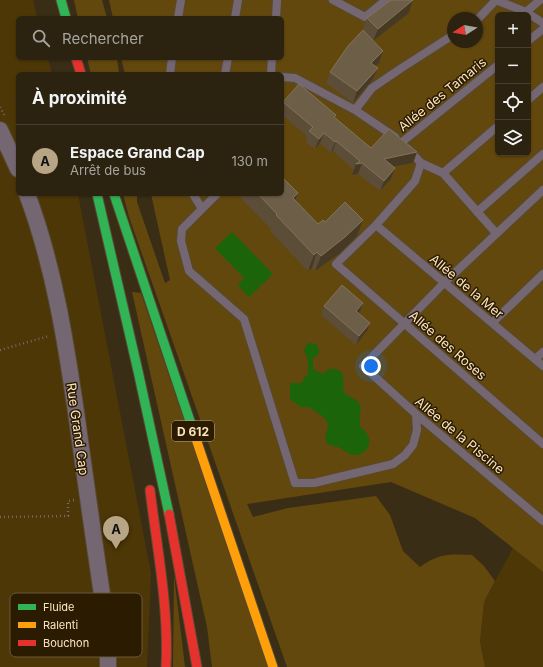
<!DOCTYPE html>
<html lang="fr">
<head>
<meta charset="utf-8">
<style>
  :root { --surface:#2b2210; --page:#332a19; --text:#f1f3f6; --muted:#a6a49f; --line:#473f30; --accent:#b8a585 }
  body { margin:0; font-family:Inter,sans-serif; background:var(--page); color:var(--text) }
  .controls { position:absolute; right:12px; top:12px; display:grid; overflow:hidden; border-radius:6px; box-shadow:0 1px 3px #0004 }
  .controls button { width:36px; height:36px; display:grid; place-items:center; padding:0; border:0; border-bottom:1px solid var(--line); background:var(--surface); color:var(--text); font:20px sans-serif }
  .compass { position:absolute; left:447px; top:12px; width:36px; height:36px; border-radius:50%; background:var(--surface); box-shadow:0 1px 3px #0004; rotate:259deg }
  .you { position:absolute; left:371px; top:366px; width:14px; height:14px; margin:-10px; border:3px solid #fff; border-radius:50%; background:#1a73e8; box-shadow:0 0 0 6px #1a73e833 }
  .badge { display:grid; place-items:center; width:26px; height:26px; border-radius:50%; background:var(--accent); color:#111; font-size:13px; font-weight:700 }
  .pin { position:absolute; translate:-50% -33px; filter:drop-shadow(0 1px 2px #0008) }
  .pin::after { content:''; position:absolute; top:21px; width:14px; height:12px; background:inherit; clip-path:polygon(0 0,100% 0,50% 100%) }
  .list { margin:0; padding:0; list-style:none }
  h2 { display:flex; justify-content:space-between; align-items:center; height:52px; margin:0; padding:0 16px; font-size:17px }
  h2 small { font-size:13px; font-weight:400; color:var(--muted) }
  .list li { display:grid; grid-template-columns:26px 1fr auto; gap:12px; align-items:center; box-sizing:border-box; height:72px; padding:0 16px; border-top:1px solid var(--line) }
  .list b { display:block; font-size:15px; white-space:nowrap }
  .list p { margin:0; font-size:13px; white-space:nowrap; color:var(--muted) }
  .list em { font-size:13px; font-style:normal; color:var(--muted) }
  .icon { flex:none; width:22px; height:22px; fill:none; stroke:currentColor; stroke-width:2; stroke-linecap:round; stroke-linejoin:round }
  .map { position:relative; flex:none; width:543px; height:667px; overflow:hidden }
  .search { position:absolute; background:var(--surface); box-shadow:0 1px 3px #0004; left:16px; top:16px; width:268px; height:44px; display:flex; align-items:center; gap:10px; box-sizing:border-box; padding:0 14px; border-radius:6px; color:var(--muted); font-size:15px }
  .panel { position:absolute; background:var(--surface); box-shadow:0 1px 3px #0004; left:16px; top:72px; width:268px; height:124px; border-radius:6px }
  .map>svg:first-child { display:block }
  .built { fill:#4d3707 }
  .green { fill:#63480e; fill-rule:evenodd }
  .water { fill:#1b6409 }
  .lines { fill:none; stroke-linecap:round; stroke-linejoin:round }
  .lane-casing { stroke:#564a33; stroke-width:10 }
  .street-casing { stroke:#564a33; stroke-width:18 }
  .fast-casing { stroke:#564a33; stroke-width:11 }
  .slow-casing { stroke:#564a33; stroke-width:11 }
  .jam-casing { stroke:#564a33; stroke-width:11 }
  .path { stroke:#746767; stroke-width:2.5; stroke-dasharray:1 3; stroke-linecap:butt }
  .lane { stroke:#756772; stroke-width:8 }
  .street { stroke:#756772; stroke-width:16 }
  .fast { stroke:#30b455; stroke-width:9 }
  .slow { stroke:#ff9f0a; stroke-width:9 }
  .jam { stroke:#e5322d; stroke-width:9 }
  .wall { fill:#5c4d38 }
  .shaded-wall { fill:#473a24 }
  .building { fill:#6d5e47; stroke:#84735a }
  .labels { text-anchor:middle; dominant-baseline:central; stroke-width:3; stroke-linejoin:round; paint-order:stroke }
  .shield { fill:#2b1b00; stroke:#bda987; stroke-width:1 }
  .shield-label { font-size:12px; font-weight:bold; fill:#fce6c1 }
  .street-label { font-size:13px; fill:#fce6c1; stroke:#2b1b00 }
  .key { fill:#2b1b00; stroke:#6a583a; stroke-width:1 }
  .key-label { font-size:11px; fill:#fce6c1 }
</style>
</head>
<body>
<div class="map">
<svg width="543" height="667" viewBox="0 0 543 667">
  <rect width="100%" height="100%" fill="#392d15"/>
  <path class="built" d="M0,0H33L37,18H18V58H48L52,74H18V194H78L151,573L147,667H0Z
    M513,548L543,572V667H485L480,643L484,602Z"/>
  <path class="green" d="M74,0H102L107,18H78Z
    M109,0H543V572L475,518L391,482L247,504L253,517L288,508L376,496L390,515L403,551L420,567C439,553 450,554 472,555L484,566L495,581L484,602L480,642L485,667H287L129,217L123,194H137V202L165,283L170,280L151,194H282V74H125L121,58H282V18H113ZM498,15H528V153H498ZM453,18H477V42H453Z
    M87,58H117L119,74H91Z
    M132,292L141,293L268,667H212L207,627Z
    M174,575L185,667H173Z"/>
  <path class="water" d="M232,232L273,274L249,297L238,285L244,278L215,248Z
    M310,343L316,344L319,349L318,355L313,358V369L323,374C326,371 330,368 335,369C349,372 340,386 345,394C368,405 358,406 360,427C374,435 372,454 355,455C348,456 345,449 338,447C335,446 332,446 329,445L325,439L328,426L326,419L311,408L299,406L290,399V383H302L305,376L308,375V360L304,351L307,344Z"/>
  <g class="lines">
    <defs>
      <path id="lane" d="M333,0L365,17L386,0
        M496,0L526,12L543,23
        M526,12L540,0
        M178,18L181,0
        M235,18L238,0
        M276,18L277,0
        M477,20L496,0
        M528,41L543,29
        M170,74L172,58
        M225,74L228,58
        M271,74L272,58
        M282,77L295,78L355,110L395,137
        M528,100L543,87
        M355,110L372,88L400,69L453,35
        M402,142L498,65
        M408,149L421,163L415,181L376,225L336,264L543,444
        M421,163L443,173L496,233
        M443,173L498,126
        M543,190L444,283L363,366L416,414L543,521
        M193,194L202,209
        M217,194L182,229L181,241L189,271L244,319L295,483H314L393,464L405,455L413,445L417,430L416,414
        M477,212L543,154
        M376,225L543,366
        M492,323L543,274
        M535,359L543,352"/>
      <path id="street" d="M0,130L18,169
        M27,194C54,266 66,343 77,419C86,484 95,549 105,614L108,651V667"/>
      <path id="fast" d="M61,0L66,18
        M97,194L138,371L169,514
        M114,194L195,436"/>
      <path id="slow" d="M195,436L273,667"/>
      <path id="jam" d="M76,58L81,74
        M150,490C157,548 169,608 166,667
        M169,514L197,667"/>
    </defs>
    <use href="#lane" class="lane-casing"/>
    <use href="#street" class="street-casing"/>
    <use href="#fast" class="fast-casing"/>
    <use href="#slow" class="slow-casing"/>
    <use href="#jam" class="jam-casing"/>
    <path class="path" d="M0,107L5,116
      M0,350L49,336
      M0,517L68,516V501L74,500"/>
    <use href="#lane" class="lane"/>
    <use href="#street" class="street"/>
    <use href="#fast" class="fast"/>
    <use href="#slow" class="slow"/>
    <use href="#jam" class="jam"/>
  </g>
  <path class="wall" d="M409,13L373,41L383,51L379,63L375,66L378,68L373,79L353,103L326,83L330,72L363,30L367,18Z
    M283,102L336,115L334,118L371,148L417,152L413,163L393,167L395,168L391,179L380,191L358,174L352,175L354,170L333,151L331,153L320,143L315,149L306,142L307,136L282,115V106Z
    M298,193L295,200L318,224L325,222L363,220L357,236L340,253L315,271L312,268L308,271L270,231L271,229L237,194Z
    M363,303L360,312L359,313L367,331L356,345L321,315L324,306Z"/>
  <path class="shaded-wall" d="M413,0L409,13L373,41L378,29Z
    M383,51L379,63L366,74L371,63Z
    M378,68L373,79L353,103L357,91Z
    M324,133L320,143L315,149L319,139Z
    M336,141L333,151L331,153L335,142Z
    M417,152L413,163L380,169L384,159Z
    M362,163L358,174L352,175L356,164Z
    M395,168L391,179L380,191L384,181Z
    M298,193L292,209L293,198Z
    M363,220L357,236L340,253L315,271L321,256Z
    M317,252L312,268L308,271L314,255Z
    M363,303L360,312L353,319L356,311Z
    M370,323L367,331L356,345L359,336Z"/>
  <path class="building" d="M391,0H413L378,29L367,18Z
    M363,30L383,51L371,63L378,68L357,91L330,72L348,46Z
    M299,84L336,115L334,117L371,148L389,129L417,152L384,159L395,168L384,181L362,163L356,164L360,161L336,141L335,142L324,133L319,139L309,131L313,127L283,102Z
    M282,177L298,193L293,198L318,224L323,220L325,222L345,202L363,220L345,237L321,256L317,252L314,255L276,215L277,214L258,194H282Z
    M342,285L363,303L356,311L370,323L359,336L324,306Z"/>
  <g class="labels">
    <rect class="shield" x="172" y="421" width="42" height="20" rx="3"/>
    <g class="shield-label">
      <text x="193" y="431">D 612</text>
    </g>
    <g class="street-label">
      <text transform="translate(442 94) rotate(-39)">Allée des Tamaris</text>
      <text transform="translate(467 286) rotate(40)">Allée de la Mer</text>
      <text transform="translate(448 345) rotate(41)">Allée des Roses</text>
      <text transform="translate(78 429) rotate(82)">Rue Grand Cap</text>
      <text transform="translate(460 435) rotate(40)">Allée de la Piscine</text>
    </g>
  </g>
  <rect x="10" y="593" width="132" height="64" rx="6" class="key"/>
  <rect x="18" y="604" width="18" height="6" fill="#30b455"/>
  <rect x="18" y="622" width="18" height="6" fill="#ff9f0a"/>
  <rect x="18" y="640" width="18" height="6" fill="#e5322d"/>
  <g class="key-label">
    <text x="43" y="611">Fluide</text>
    <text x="43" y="629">Ralenti</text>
    <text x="43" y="647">Bouchon</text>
  </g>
</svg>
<div class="controls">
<button>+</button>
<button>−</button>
<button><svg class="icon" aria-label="locate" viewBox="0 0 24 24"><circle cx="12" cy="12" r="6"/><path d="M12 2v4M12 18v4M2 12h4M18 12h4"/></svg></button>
<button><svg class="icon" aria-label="layers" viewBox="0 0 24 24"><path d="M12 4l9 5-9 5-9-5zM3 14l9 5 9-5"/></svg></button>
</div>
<svg class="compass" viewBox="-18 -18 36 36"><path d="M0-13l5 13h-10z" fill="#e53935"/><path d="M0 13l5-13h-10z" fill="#a6a49f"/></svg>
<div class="you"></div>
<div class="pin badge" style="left:116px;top:549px">A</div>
<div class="search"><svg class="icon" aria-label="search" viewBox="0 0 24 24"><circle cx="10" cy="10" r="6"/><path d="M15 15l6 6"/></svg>Rechercher</div>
<section class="panel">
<h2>À proximité<small></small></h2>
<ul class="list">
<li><span class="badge">A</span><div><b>Espace Grand Cap</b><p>Arrêt de bus</p></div><em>130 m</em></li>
</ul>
</section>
</div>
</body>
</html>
